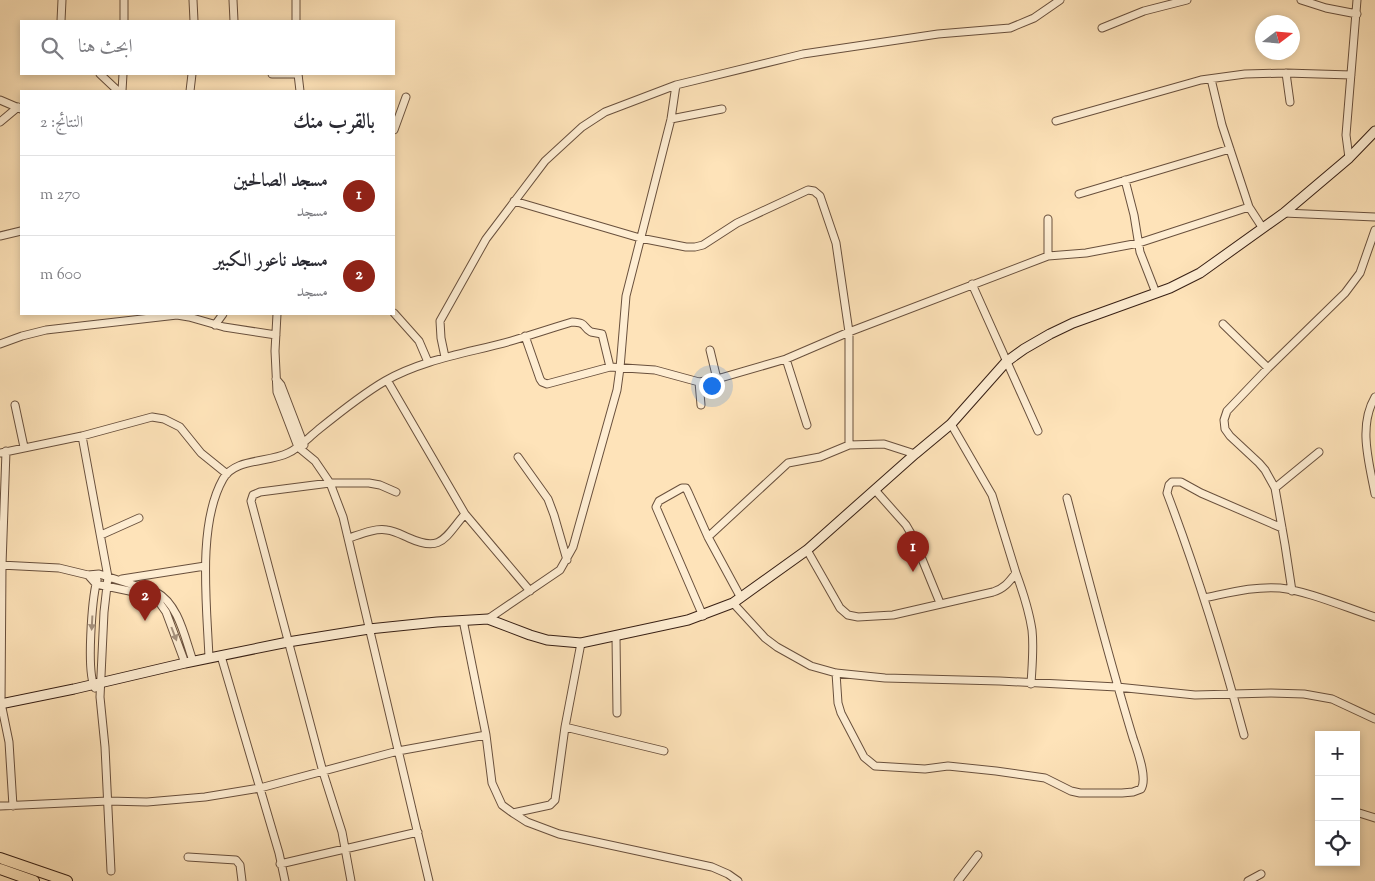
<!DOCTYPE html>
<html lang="ar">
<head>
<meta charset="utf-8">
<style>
  :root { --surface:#fff; --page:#f2f2f3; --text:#2b2b33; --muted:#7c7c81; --line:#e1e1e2; --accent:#8f2418 }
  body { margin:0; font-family:"Sorts Mill Goudy",Amiri,serif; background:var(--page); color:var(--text); direction:rtl }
  .controls { position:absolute; right:15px; bottom:15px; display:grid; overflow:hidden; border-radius:0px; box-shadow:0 2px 8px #0003 }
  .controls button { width:45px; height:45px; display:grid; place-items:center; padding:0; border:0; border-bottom:1px solid var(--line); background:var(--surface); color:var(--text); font:25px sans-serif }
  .compass { position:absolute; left:1255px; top:15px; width:45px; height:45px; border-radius:50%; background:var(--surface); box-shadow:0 2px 8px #0003; rotate:74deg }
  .you { position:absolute; left:711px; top:385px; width:18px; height:18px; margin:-12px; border:4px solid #fff; border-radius:50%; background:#1a73e8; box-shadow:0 0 0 8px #1a73e833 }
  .badge { display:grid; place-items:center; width:32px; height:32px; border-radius:50%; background:var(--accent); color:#fff; font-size:16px; font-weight:700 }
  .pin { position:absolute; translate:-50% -41px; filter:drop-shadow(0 1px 2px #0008) }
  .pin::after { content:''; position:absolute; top:26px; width:18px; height:15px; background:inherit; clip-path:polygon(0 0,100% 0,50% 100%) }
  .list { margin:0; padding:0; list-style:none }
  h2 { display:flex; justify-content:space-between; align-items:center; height:65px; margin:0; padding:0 20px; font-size:21px }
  h2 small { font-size:16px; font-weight:400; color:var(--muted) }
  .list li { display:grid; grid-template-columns:32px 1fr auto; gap:15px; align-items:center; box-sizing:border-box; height:80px; padding:0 20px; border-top:1px solid var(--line) }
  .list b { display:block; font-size:19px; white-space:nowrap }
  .list p { margin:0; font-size:16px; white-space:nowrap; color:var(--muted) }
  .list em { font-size:16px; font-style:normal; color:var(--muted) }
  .icon { flex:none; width:28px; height:28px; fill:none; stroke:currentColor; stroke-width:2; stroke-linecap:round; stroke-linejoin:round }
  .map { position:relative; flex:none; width:1375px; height:881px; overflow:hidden; direction:ltr }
  .search { position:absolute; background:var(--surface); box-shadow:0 2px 8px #0003; left:20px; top:20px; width:375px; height:55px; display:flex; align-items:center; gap:12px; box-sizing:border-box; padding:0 18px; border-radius:0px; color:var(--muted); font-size:19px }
  .panel { position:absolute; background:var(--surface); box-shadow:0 2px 8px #0003; left:20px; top:90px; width:375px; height:225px; border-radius:0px; direction:rtl }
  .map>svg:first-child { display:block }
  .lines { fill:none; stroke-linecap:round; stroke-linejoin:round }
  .street-casing { stroke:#69503d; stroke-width:9 }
  .secondary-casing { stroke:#371f14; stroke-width:11 }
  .primary-casing { stroke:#371f14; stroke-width:12 }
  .street { stroke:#feedd2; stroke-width:7 }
  .secondary { stroke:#feedd2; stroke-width:9 }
  .primary { stroke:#fee3b9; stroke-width:10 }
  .oneway { fill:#a4907c }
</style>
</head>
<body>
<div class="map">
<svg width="1375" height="881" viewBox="0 0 1375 881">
  <rect width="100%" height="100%" fill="#fee3b9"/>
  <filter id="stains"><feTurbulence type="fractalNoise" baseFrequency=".004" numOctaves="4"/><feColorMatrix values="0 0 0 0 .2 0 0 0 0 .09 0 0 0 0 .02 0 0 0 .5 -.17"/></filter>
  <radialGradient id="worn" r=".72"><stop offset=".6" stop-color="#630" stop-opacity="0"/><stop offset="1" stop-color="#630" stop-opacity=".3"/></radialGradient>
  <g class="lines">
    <defs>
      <path id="street" d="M193,0L194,21
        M233,0L234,21
        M296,0V21
        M1301,0L1326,8L1357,14
        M61,21L62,0
        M124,21V0
        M1102,28L1144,11L1187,0
        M1286,73L1290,102
        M100,74L118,91
        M272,74H298
        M298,74L300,91
        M1211,79L1222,125L1249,207L1262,227
        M122,91L123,74
        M190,91L192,74
        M0,100L21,109
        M671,119L722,109
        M1056,121L1201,80L1245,74L1286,73L1351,75
        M0,122L18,107
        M394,130L406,97
        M1349,158L1346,135L1357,0
        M1125,180L1134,215L1140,252L1156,293
        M1079,194L1230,149
        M514,201L640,238L686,247H695L703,245L737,223L808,190L814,191L820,196L836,243L849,332V445
        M1284,213L1375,217
        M1048,219V256
        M0,236L21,231
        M972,284L1038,431
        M394,313L419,341L428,362
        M277,314L275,351L277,392L298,447L315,461L330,483L343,517L429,881
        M1223,324L1268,368
        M215,325L223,314
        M525,336L540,379L542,382L547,384L610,367L655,370L699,382L717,379L786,359L849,332L1048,256L1086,253L1139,243L1249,207
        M0,344L22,336L46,330L177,315L189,317L224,327L276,335
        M710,350L717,379
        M445,357L441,338L440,321L486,239L545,161L582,127L605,112L676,85L803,54L938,34L1010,28L1034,18L1060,0
        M786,359L807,425
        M276,379L281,385L304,445
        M387,380L465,514L530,591
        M699,382L701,405
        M1375,397C1358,426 1369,462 1375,494
        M15,405L24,447
        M82,436L108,577L104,612L100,697L105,747L111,871
        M6,451L2,565L1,703L9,742L13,806
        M0,453L82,436L152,417L164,419L180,427L201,453L227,474
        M518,457L548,499L554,515L567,560
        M1275,488L1319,452
        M875,490L906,525L913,537L940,603
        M101,535L139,518
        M708,537L788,463L820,457L849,445L884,444L915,454
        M349,538C361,534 375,528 387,530C395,531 402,535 409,538C442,553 445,537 465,514
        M807,550L840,608L848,615L858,617L893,615L993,592C1004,589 1009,582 1016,573L992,495L951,424
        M0,565L59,568L88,575L99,574L156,592C179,604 185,639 193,661
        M1016,573C1023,592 1029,610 1032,630C1034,648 1032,666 1031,684
        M88,575L96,584L139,593L154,598L159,602L166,612L185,663
        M122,579L205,566
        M1292,591L1285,545L1275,488L1265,470L1259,463L1230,436L1225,429L1224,420L1227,411L1268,368L1345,293L1360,273L1375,230
        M1204,598C1229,593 1254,586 1280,588C1308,591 1347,608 1375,617
        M733,603L765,638L777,647L811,666L836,673L885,678L1000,681L1117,687L1195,695L1271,693L1304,694L1332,699L1375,719
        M703,616L656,507L659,501L682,488H686L688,492L708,537L741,598
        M488,619L560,570L573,547L617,390L620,368L626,296L671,119L676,85
        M463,620L486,735L492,783L502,805L513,813L550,805L555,800L565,727L581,643
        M616,637L617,713
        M221,656L279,853L285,881
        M209,658C207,606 197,525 223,479C235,458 268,463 288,453C299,448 308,438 318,430C339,413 361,395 385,381C424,359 468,353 511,341C531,335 552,328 572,322C588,323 581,326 591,332L602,334L610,367
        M836,673L838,703L841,713L864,757L875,766L925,769L948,766L996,771L1045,778L1071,791L1080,793H1122L1133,792L1141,789C1148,778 1137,750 1133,738C1109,659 1088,578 1067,498
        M95,688C86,672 92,599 97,580
        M565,727L664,751
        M1244,735C1222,653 1197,572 1167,493L1169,485L1172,482H1181L1201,493L1282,528
        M0,806L108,801L147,802L205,797L260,788L398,751L486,735
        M1356,812L1375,818
        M513,813L527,822L559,834L712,867L728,874L738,881
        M188,857L236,860L240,865L242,881
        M280,864L418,832
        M351,881L342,832L323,772L251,501L253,495L260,492L330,483H369L380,485L396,492
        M958,881L978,855
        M1248,881L1261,874"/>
      <path id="secondary" d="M0,704L74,689L185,663L288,642L369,629L437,622L488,619L530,635L547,640L581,643L688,620L733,603L807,550L915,454L951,424L1006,362L1024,349L1050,334L1073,323L1170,288L1200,273L1284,213L1349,158L1375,131"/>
      <path id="primary" d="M0,858L67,881
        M0,869L34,881"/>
    </defs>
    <use href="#street" class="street-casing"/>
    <use href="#secondary" class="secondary-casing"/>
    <use href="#primary" class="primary-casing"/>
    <use href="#street" class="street"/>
    <use href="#secondary" class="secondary"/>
    <use href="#primary" class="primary"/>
  </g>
  <defs><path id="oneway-solid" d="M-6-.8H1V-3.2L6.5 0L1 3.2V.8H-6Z" transform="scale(1.25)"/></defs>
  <g class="oneway">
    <use href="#oneway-solid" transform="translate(92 623) rotate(93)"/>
    <use href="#oneway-solid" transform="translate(174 634) rotate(69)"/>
  </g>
  <rect width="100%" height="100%" filter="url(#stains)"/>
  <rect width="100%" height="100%" fill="url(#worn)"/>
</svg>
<div class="controls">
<button>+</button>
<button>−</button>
<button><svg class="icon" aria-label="locate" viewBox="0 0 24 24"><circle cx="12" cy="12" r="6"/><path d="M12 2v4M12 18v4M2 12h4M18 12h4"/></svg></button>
</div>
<svg class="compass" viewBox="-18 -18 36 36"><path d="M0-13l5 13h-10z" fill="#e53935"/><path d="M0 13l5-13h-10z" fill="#7c7c81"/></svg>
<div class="you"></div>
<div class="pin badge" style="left:913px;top:572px">1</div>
<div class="pin badge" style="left:145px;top:621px">2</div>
<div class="search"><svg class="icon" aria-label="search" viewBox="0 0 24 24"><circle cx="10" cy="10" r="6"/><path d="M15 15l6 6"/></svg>ابحث هنا</div>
<section class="panel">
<h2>بالقرب منك<small>النتائج: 2</small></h2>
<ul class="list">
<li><span class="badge">1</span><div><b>مسجد الصالحين</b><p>مسجد</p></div><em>270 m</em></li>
<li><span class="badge">2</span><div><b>مسجد ناعور الكبير</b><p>مسجد</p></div><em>600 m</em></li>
</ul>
</section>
</div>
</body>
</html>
